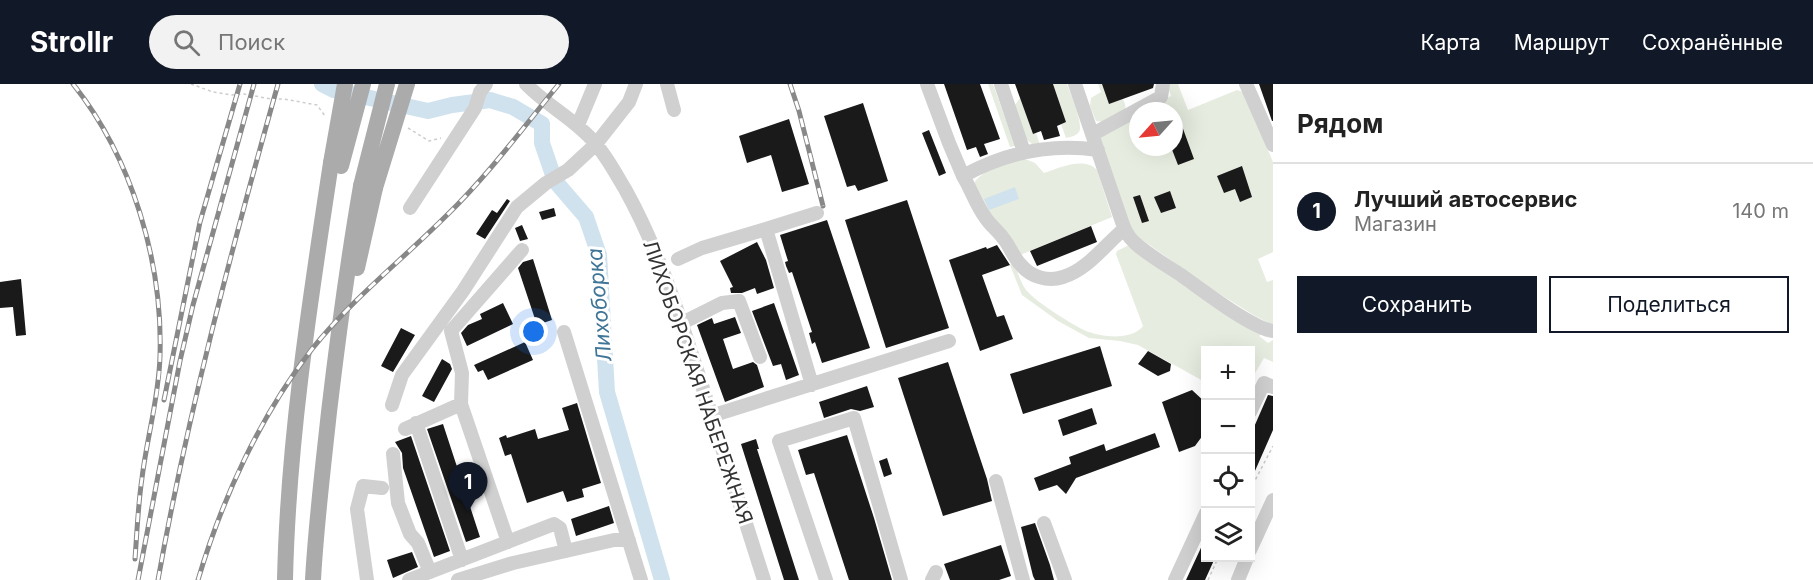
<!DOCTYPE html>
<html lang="ru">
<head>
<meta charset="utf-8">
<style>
  :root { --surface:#fff; --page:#f2f2f2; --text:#222; --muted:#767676; --line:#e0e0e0; --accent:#111827 }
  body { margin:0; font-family:Inter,sans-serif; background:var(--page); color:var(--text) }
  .controls { position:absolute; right:18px; bottom:18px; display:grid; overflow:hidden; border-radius:0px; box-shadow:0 6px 24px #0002 }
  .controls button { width:54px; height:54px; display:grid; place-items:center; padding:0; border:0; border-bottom:2px solid var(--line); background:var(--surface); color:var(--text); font:30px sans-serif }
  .compass { position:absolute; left:1129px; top:18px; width:54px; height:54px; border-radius:50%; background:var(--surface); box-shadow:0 6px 24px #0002; rotate:243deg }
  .you { position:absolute; left:534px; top:248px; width:21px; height:21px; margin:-15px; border:4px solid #fff; border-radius:50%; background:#1a73e8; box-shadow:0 0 0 9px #1a73e833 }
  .badge { display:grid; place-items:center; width:39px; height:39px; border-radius:50%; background:var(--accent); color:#fff; font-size:20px; font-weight:700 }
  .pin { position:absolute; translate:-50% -50px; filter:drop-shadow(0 2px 3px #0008) }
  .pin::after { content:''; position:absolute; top:32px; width:21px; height:18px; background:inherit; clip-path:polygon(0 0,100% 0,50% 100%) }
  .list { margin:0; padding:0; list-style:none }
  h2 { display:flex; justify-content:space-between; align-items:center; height:78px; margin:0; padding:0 24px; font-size:26px }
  h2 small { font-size:20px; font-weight:400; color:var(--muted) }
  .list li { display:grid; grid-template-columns:39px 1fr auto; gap:18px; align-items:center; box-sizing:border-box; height:96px; padding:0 24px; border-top:2px solid var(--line) }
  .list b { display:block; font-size:22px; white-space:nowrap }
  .list p { margin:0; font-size:20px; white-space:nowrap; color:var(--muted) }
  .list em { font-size:20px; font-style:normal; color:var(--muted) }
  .actions { display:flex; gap:12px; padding:18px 24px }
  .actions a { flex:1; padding:14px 0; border:2px solid var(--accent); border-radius:0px; text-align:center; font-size:21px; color:var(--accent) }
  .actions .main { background:var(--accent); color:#fff }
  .icon { flex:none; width:33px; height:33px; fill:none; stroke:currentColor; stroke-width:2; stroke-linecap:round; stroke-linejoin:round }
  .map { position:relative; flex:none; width:1273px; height:496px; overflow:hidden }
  header { display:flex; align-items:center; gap:36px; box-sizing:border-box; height:84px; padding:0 30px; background:var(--accent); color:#fff }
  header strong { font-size:28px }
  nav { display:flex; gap:33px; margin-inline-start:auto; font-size:21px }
  .search { width:420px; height:54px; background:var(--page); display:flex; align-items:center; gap:15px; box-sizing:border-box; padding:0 21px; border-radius:33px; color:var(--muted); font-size:22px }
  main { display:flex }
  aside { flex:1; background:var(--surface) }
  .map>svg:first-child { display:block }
  .green { fill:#e6ecdf }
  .water { fill:#cfe2ee }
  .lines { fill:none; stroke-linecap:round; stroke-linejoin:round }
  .river { stroke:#cfe2ee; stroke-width:16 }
  .building { fill:#1a1a1a }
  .path { stroke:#cdcdcd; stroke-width:1.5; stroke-dasharray:3 3; stroke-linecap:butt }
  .minor { stroke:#d0d0d0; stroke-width:14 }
  .major { stroke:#ababab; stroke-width:16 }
  .rail-casing { stroke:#888; stroke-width:5 }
  .rail { stroke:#fff; stroke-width:3; stroke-dasharray:9; stroke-linecap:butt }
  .major-bridge { stroke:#ababab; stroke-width:16 }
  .labels { text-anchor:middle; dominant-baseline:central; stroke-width:6; stroke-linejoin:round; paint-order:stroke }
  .street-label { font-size:20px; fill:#333; stroke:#fff }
  .water-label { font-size:21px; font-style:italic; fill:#3f7597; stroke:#fff }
</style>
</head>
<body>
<header>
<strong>Strollr</strong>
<div class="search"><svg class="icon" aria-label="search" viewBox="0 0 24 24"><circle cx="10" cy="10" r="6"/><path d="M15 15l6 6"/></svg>Поиск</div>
<nav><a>Карта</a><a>Маршрут</a><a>Сохранённые</a></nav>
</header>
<main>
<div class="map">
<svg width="1273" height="496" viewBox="0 0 1273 496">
  <rect width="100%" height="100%" fill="#fff"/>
  <path class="green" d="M988,0H993L1015,62L1010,63Z
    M1053,0H1067C1070,9 1084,40 1079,48C1076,52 1070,53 1066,54L1061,40L1066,38Z
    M1098,0H1102C1113,7 1128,13 1125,27L1105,38L1096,37L1090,22L1091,14L1101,8Z
    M1167,0H1178L1188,26L1237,6L1243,8L1248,17L1273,78V168L1258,175L1267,198L1273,196V241L1255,232L1215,207L1138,153L1130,144L1101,59V50L1138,28V63H1174V27H1141L1171,12Z
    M1020,14L1033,50L1036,49L1040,61H1033L1026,55L1015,21Z
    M1025,75L1035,79L1044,89C1059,84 1084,72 1097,86L1112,133L1020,171L994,140L974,99C984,84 1009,79 1025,75Z
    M1129,161L1263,249L1259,252L1268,259L1273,256V278L1264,274L1251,296L1250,266H1206L1205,298L1138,261L1120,257L1089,254L1058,237L1022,211L1010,181L1014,179C1018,188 1021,201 1028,208C1035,217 1074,242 1086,247C1101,253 1132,257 1143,242L1116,170L1117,167Z"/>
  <path class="water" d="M1015,103L1019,115L989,126L984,115Z"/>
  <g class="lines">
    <path class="river" d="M322,0L334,6L428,27L452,21L490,16L513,23L542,40V59L555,97L586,133L599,171L607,308L662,496"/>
  </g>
  <path class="building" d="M944,0H980L1000,55L984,60L988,70L980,73L976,63L967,66Z
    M1015,0H1053L1066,38L1057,42L1060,52L1044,56L1041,47L1033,50Z
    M1102,0H1154L1153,4L1109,20Z
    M1259,0H1273V37H1272Z
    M863,19L888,97L858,107L855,101L847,103L824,32Z
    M789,35L809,100L782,108L771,71L747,79L739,52Z
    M1182,42L1194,75L1178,81L1171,63H1174V45Z
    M929,46L946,89L939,92L922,49Z
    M1242,82L1252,113L1240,118L1235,105L1224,109L1217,92Z
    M1170,107L1176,124L1161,129L1154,113Z
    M1140,111L1149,137L1142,139L1133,113Z
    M507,115L510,117L485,155L476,150L492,126L497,129Z
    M907,116L949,244L886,264L845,136Z
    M554,124L556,132L542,136L539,128Z
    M827,136L870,264L822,279L815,258L812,260L809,249L812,248L792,188L789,189L786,182L785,178L788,177L780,151Z
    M522,141L528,155L520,157L515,144Z
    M1091,142L1097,158L1037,182L1030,167Z
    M757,158L766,176L774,204L757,210L755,204L742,209H731L730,204L733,203L720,177Z
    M997,161L1010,181L982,191L997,233L1004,231L1013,255L980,267L949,176L986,163L987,165Z
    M533,175L552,236L537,241L518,184L523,178Z
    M21,195L26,251L16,252L13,223L0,224V198Z
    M503,219L513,240L467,262L461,249L468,241L482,235L480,230Z
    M774,219L799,291L786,296L781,280L773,282L752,227Z
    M735,233L741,249L723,255L733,285L753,278L757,281L764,303L725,318L697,241L712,234L714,240Z
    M401,244L415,251L393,288L381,282Z
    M525,258L533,276L488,296L483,286L478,288L474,281Z
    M1100,262L1112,302L1023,330L1010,290Z
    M1148,267L1171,280L1170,287L1158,292L1138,280Z
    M442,275L450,280L452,285L434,318L422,312Z
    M948,278L987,395L992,417L943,432L898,294Z
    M867,302L874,323L860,327L851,325L824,334L819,318Z
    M1192,306L1206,319V347L1195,362L1179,368L1162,318Z
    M1268,311L1273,312V346L1251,396V350Z
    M577,319L601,399L582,405L584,413L567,418L563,407L527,419L511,370L505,372L499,354L506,351L507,354L535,345L538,355L569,346L562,324Z
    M1092,324L1097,340L1063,352L1058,336Z
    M443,340L480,453L466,458L427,345Z
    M1155,349L1160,363L1076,394L1066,410L1057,401L1039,407L1034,394L1071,380L1069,373L1104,360L1106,367Z
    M847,351L874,434L892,496H849L814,389L806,391L798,366Z
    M411,352L450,467L434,473L403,384L402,369L395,358Z
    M756,355L759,365H757L799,496H784L741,360Z
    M887,374L892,390L884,393L879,377Z
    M609,422L614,439L576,452L571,435Z
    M1035,439L1050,481L1054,496H1035L1033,492L1021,443Z
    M1206,453V474H1215L1205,496H1186Z
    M1001,461L1011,492L999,496H950L944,480Z
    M412,468L418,483L393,494L387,476Z"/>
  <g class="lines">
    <path class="path" d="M191,0L213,8L232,11L244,10L271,15H284L317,21L325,32
      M408,44L429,57L441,54
      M1250,406L1273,362
      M1208,496L1218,474"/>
    <path class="minor" d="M526,0C547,22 576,36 595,59C607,73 616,90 625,105C658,164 678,228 699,292C720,360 742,428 764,496
      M667,0L674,26
      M927,0L949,59L963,92C1005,69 1051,59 1098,66
      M1001,0L1024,68
      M1075,0L1121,135C1124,144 1127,152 1135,159C1148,171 1166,181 1181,191C1201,205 1251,244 1273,247
      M1246,0L1273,61
      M578,41L595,0
      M1093,50L1161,13L1163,0
      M963,92C971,105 976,121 985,133C990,141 998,147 1003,154C1010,162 1013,173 1021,181C1031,193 1048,198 1063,193C1087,186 1105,161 1124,145
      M410,124L475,24L480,8L486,0
      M766,145L817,129
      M678,175L702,164L766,145L812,301
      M682,239L722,219L739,217L760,273
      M564,248L641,496
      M392,321L402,291L463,207L517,123L546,99L568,86L596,60L629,18L636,0
      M1250,328L1264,299L1273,303
      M711,332L949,257
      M416,339L462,476
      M405,345L461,320
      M393,370L398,419L410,450L418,459L430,488
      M996,397L1023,496
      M1044,439L1065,496
      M508,458L461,320L462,289L451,247L522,166
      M1250,466L1273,416
      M367,496L357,425L363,402L382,404
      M409,496L554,440L560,444L566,467
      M458,496L513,479L614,456H629
      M826,496L779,357L854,334L901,496
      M932,496L936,488
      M1175,496L1206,429
      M1238,496L1247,474"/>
    <path class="major" d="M357,184L375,104
      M285,496C288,356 310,217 331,79
      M313,496C316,440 323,384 329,328C338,252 348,177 361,102"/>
    <defs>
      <path id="rail" d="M73,0C132,74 163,178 160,272C159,313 147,353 142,394C138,421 137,448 135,475
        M790,0L799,27L823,122
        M164,316L200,138L240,0
        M138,496L180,277L193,221L254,0
        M158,496C188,328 232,164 278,0
        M198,496C222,415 260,332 312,265C352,215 402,176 447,131C488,91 523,44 559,0"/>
    </defs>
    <use href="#rail" class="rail-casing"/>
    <use href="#rail" class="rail"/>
    <path class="major-bridge" d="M331,79L345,0
      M341,82L363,0
      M361,102L387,0
      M375,104L407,0"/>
  </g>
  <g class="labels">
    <g class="street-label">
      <text transform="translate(698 298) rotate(71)">ЛИХОБОРСКАЯ НАБЕРЕЖНАЯ</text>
    </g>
    <g class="water-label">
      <text transform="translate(599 221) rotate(-95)">Лихоборка</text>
    </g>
  </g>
</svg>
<div class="controls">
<button>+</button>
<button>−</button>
<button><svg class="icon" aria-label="locate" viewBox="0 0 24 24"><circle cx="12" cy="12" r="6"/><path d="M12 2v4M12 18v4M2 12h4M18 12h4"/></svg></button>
<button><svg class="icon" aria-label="layers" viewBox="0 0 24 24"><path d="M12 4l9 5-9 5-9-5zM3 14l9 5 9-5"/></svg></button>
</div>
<svg class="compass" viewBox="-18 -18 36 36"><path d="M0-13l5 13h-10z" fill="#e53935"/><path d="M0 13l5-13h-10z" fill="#767676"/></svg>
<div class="you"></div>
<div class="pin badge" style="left:468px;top:428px">1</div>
</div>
<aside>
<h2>Рядом<small></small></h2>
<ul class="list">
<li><span class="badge">1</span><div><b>Лучший автосервис</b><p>Магазин</p></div><em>140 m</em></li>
</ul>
<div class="actions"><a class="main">Сохранить</a><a>Поделиться</a></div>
</aside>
</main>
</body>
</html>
